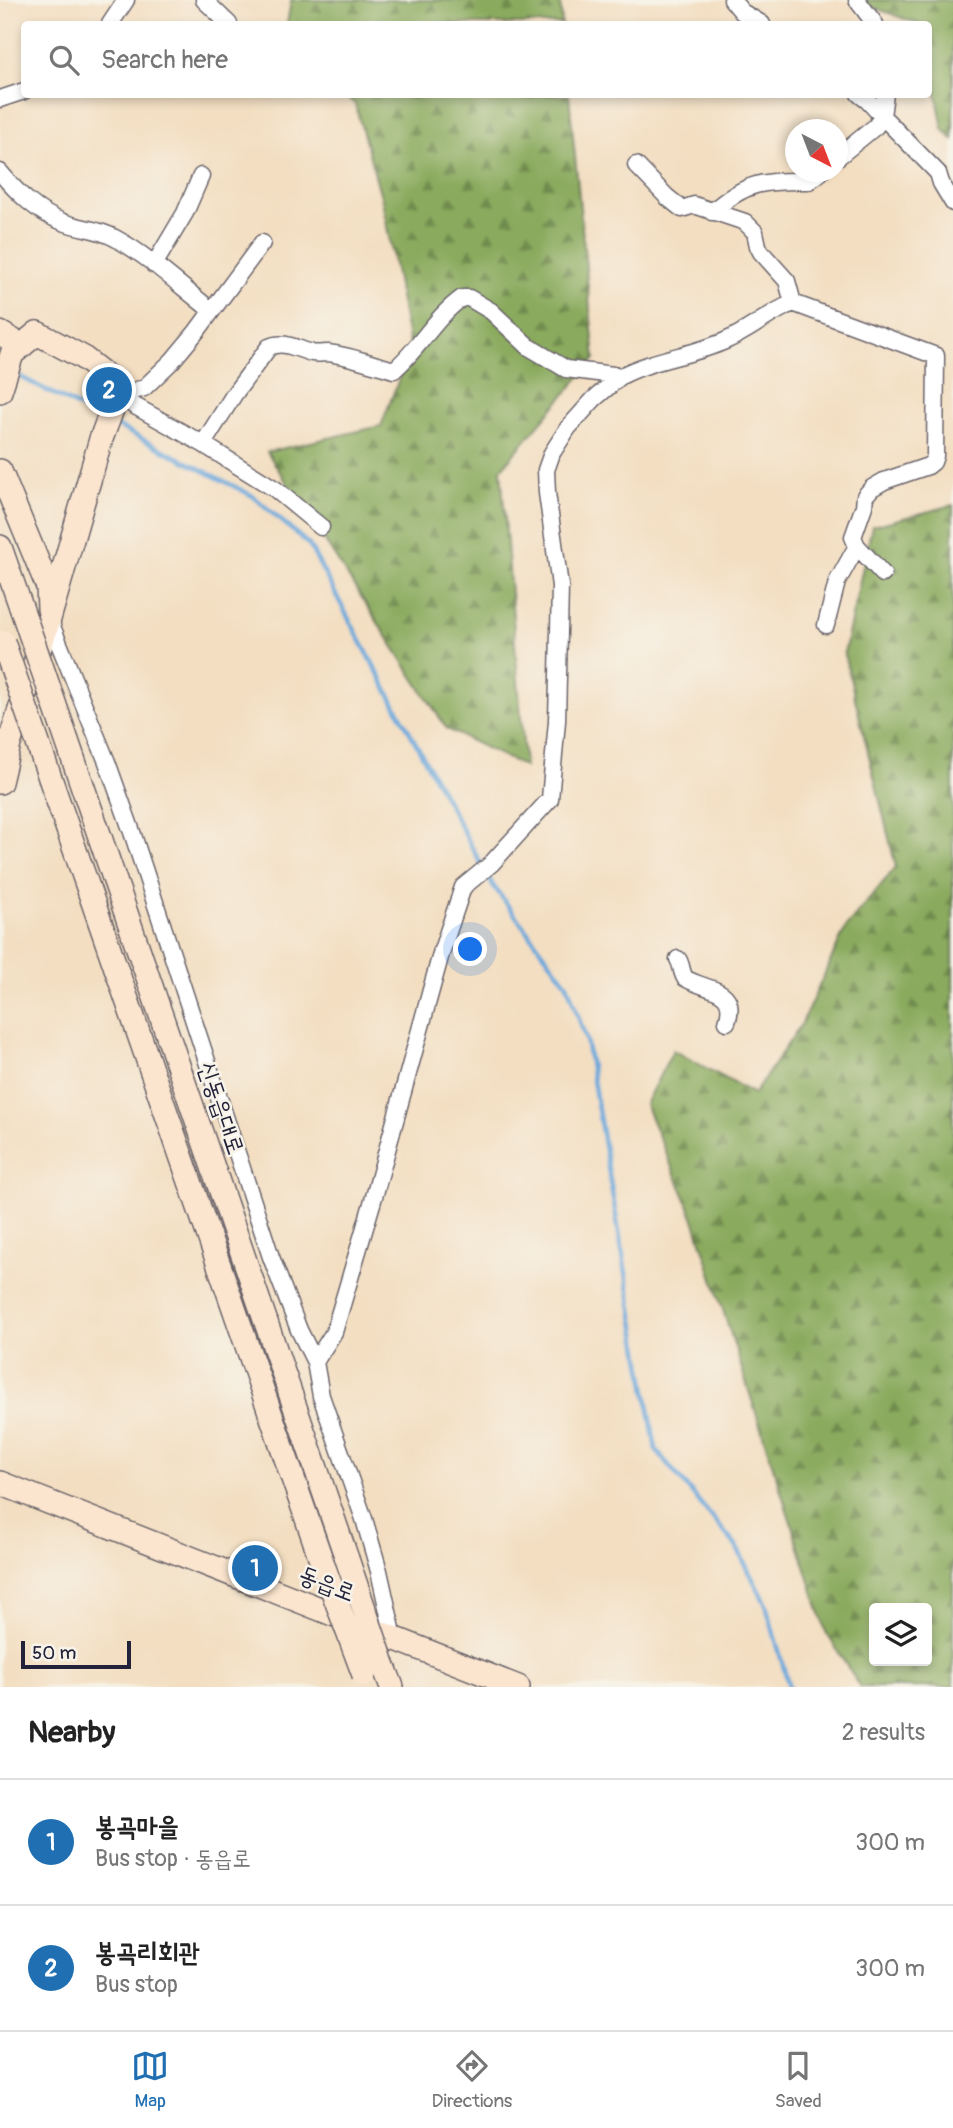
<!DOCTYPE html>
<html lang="en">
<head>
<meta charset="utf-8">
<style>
  :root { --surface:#fff; --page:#f2f2f2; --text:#222; --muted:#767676; --line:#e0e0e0; --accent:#1f6fb2 }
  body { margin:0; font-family:Pangolin,"Poor Story",sans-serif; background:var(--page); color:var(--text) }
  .controls { position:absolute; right:21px; bottom:21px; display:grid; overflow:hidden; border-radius:7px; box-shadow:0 4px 10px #0003 }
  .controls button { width:63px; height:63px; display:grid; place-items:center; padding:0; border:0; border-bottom:2px solid var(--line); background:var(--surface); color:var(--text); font:35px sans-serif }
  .compass { position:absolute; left:785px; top:119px; width:63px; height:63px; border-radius:50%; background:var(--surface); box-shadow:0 4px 10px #0003; rotate:138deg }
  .scale { position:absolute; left:21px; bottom:18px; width:110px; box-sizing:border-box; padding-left:7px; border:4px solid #22223b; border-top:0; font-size:19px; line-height:24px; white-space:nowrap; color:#22223b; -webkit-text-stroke:5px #f7f3e8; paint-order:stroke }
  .you { position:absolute; left:471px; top:950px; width:24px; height:24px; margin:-18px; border:5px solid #fff; border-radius:50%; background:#1a73e8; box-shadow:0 0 0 10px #1a73e833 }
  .badge { display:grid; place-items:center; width:46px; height:46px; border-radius:50%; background:var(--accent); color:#fff; font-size:23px; font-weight:700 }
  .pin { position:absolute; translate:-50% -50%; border:4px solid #fff; box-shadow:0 2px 7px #0006 }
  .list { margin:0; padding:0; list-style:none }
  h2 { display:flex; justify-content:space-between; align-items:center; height:91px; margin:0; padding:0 28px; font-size:30px }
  h2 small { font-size:23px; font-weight:400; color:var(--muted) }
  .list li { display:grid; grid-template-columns:46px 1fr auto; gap:21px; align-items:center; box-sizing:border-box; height:126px; padding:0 28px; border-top:2px solid var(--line) }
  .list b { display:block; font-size:26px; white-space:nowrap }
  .list p { margin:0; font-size:23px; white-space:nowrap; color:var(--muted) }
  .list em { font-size:23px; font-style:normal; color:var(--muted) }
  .icon { flex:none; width:38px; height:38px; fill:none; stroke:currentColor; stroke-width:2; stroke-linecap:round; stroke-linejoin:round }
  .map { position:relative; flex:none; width:953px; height:1687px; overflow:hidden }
  .search { position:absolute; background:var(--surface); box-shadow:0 4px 10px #0003; left:21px; right:21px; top:21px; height:77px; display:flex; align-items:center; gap:18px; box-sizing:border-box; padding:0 24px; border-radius:7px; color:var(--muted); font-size:26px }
  .sheet { height:343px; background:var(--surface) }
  nav { display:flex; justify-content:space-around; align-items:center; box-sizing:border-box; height:98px; border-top:2px solid var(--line); background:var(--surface); font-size:19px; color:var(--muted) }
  nav a { display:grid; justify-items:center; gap:4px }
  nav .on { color:var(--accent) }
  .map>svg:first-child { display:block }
  .forest { fill:url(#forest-firs); stroke:#56664c; stroke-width:2; fill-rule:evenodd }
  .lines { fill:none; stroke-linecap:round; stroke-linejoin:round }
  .stream { stroke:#69a7db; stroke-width:4.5 }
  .street-casing { stroke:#6b646a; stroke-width:19 }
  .secondary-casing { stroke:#6b646a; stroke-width:26 }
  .street { stroke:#fff; stroke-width:16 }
  .secondary { stroke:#fbe5cf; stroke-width:23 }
  .secondary-bridge-casing { stroke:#6b646a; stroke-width:26; stroke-linecap:butt }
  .secondary-bridge { stroke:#fbe5cf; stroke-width:23 }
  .labels { text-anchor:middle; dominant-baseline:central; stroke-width:5; stroke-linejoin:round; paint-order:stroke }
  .street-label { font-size:24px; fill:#22223b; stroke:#f7f3e8 }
</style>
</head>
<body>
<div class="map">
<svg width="953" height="1687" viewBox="0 0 953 1687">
  <defs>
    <pattern id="forest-firs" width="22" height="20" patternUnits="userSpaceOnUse" patternTransform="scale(1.75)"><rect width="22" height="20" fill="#8aaa5d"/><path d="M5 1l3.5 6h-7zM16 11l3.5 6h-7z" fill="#708a4e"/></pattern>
  </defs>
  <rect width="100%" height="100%" fill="#f7f3e8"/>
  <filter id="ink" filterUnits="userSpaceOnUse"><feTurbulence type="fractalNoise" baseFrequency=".0143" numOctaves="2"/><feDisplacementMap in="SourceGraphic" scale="14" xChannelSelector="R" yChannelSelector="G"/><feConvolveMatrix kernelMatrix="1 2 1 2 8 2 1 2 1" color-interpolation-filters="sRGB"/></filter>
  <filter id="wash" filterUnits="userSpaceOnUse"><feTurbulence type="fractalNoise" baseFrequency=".00686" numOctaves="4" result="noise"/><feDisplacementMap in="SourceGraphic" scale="28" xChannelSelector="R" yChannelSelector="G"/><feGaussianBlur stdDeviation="1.57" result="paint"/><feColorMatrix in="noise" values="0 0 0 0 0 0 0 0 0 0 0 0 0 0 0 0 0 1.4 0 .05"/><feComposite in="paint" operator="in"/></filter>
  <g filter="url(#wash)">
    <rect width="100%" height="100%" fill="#f3dec1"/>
    <path class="forest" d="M291,0H560L562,24H287Z
      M853,0H953V140L943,129L929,55L928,24H919Z
      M344,95H569L595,359L501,469L525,767L447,729L267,452L381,426L410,350L382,200L355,104Z
      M953,505V1687H860L826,1632L693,1216L645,1104L673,1050L754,1094L802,1023L846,927L896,867L844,653L872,526ZM874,1608H927V1661H874Z"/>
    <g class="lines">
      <path class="stream" d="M13,373L102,419
        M113,424L253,496L309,545L482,866
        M486,874L494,887L567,984L586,1039L656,1450L736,1546L766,1605L789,1687"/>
    </g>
  </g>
  <g filter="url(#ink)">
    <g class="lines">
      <defs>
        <path id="street" d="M204,0L229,24
          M732,0L742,12L762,24
          M857,0L875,24
          M110,24L126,0
          M885,94L882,116L938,173L941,183L953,203
          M0,99L24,91
          M838,157L876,126L882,116L868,101L859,94
          M636,165L667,197L682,209L694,205L745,222L755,232L758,246L761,252L787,281L793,303
          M0,172C18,194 37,212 63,222C81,229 97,228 115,238C150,257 180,286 211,310
          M712,212C745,182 765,180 809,181L821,172
          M154,265L185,213L201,176
          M621,376C656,358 691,356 725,341C749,331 769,313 793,303L936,356L935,456L933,462L928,466L884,481L872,488L865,496L864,506L853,537L857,546L883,574
          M117,396L203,444L275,489L321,527
          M117,396L144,388L172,361L197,331L262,243
          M49,619L107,762L132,832L271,1257L299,1330L315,1362L334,1332L376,1190L442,950L463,887L491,864L550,799L557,721L560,586L547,493L546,470L552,453L568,428L594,399L621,376L566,369L529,347L491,311L469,298H462C435,317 419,349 394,370C372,364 351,356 328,353C323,353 317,354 312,353C297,349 283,340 269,347L235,393L203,444
          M826,625L837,582L857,546
          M678,959C682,965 681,972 685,978C706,991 739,987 727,1022
          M315,1362L321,1396L364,1519L379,1571L394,1638"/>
        <path id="secondary" d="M0,333L22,346
          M0,391L12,354L37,333L82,357L113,381L117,386V396L101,439L49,619L9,744L0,782
          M0,471L48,587L49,609
          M0,547L21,607
          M62,726L347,1559
          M41,752L323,1565
          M0,1483L518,1687
          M383,1664L392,1687"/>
      </defs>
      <use href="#street" class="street-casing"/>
      <use href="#secondary" class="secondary-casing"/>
      <use href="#street" class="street"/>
      <use href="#secondary" class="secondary"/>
      <defs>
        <path id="secondary-bridge" d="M21,607L62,726
          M3,642L41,752
          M347,1559L383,1664
          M323,1565L364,1675"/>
      </defs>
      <use href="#secondary-bridge" class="secondary-bridge-casing"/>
      <use href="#secondary-bridge" class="secondary-bridge"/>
    </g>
  </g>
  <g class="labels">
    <g class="street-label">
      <text transform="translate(221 1108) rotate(71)">신동읍대로</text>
      <text transform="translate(327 1584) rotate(21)">동읍로</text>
    </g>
  </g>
</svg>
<div class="controls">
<button><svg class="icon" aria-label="layers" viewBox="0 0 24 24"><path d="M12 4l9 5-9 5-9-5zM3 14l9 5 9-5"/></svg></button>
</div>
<svg class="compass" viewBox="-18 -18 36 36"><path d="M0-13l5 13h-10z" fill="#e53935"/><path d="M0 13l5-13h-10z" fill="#767676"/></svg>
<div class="scale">50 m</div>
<div class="you"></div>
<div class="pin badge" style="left:255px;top:1568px">1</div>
<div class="pin badge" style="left:109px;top:390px">2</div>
<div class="search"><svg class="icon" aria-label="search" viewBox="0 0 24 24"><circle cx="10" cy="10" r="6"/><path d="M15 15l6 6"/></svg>Search here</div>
</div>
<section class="sheet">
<h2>Nearby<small>2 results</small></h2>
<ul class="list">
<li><span class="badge">1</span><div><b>봉곡마을</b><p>Bus stop · 동읍로</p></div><em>300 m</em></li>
<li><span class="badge">2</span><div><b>봉곡리회관</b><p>Bus stop</p></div><em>300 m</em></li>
</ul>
</section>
<nav>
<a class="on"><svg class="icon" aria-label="map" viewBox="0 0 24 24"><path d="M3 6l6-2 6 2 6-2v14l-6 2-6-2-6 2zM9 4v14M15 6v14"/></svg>Map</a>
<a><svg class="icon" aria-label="directions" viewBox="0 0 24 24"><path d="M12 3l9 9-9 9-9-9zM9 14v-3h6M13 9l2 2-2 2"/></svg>Directions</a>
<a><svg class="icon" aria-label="saved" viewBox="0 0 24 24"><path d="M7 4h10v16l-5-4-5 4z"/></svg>Saved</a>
</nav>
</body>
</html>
